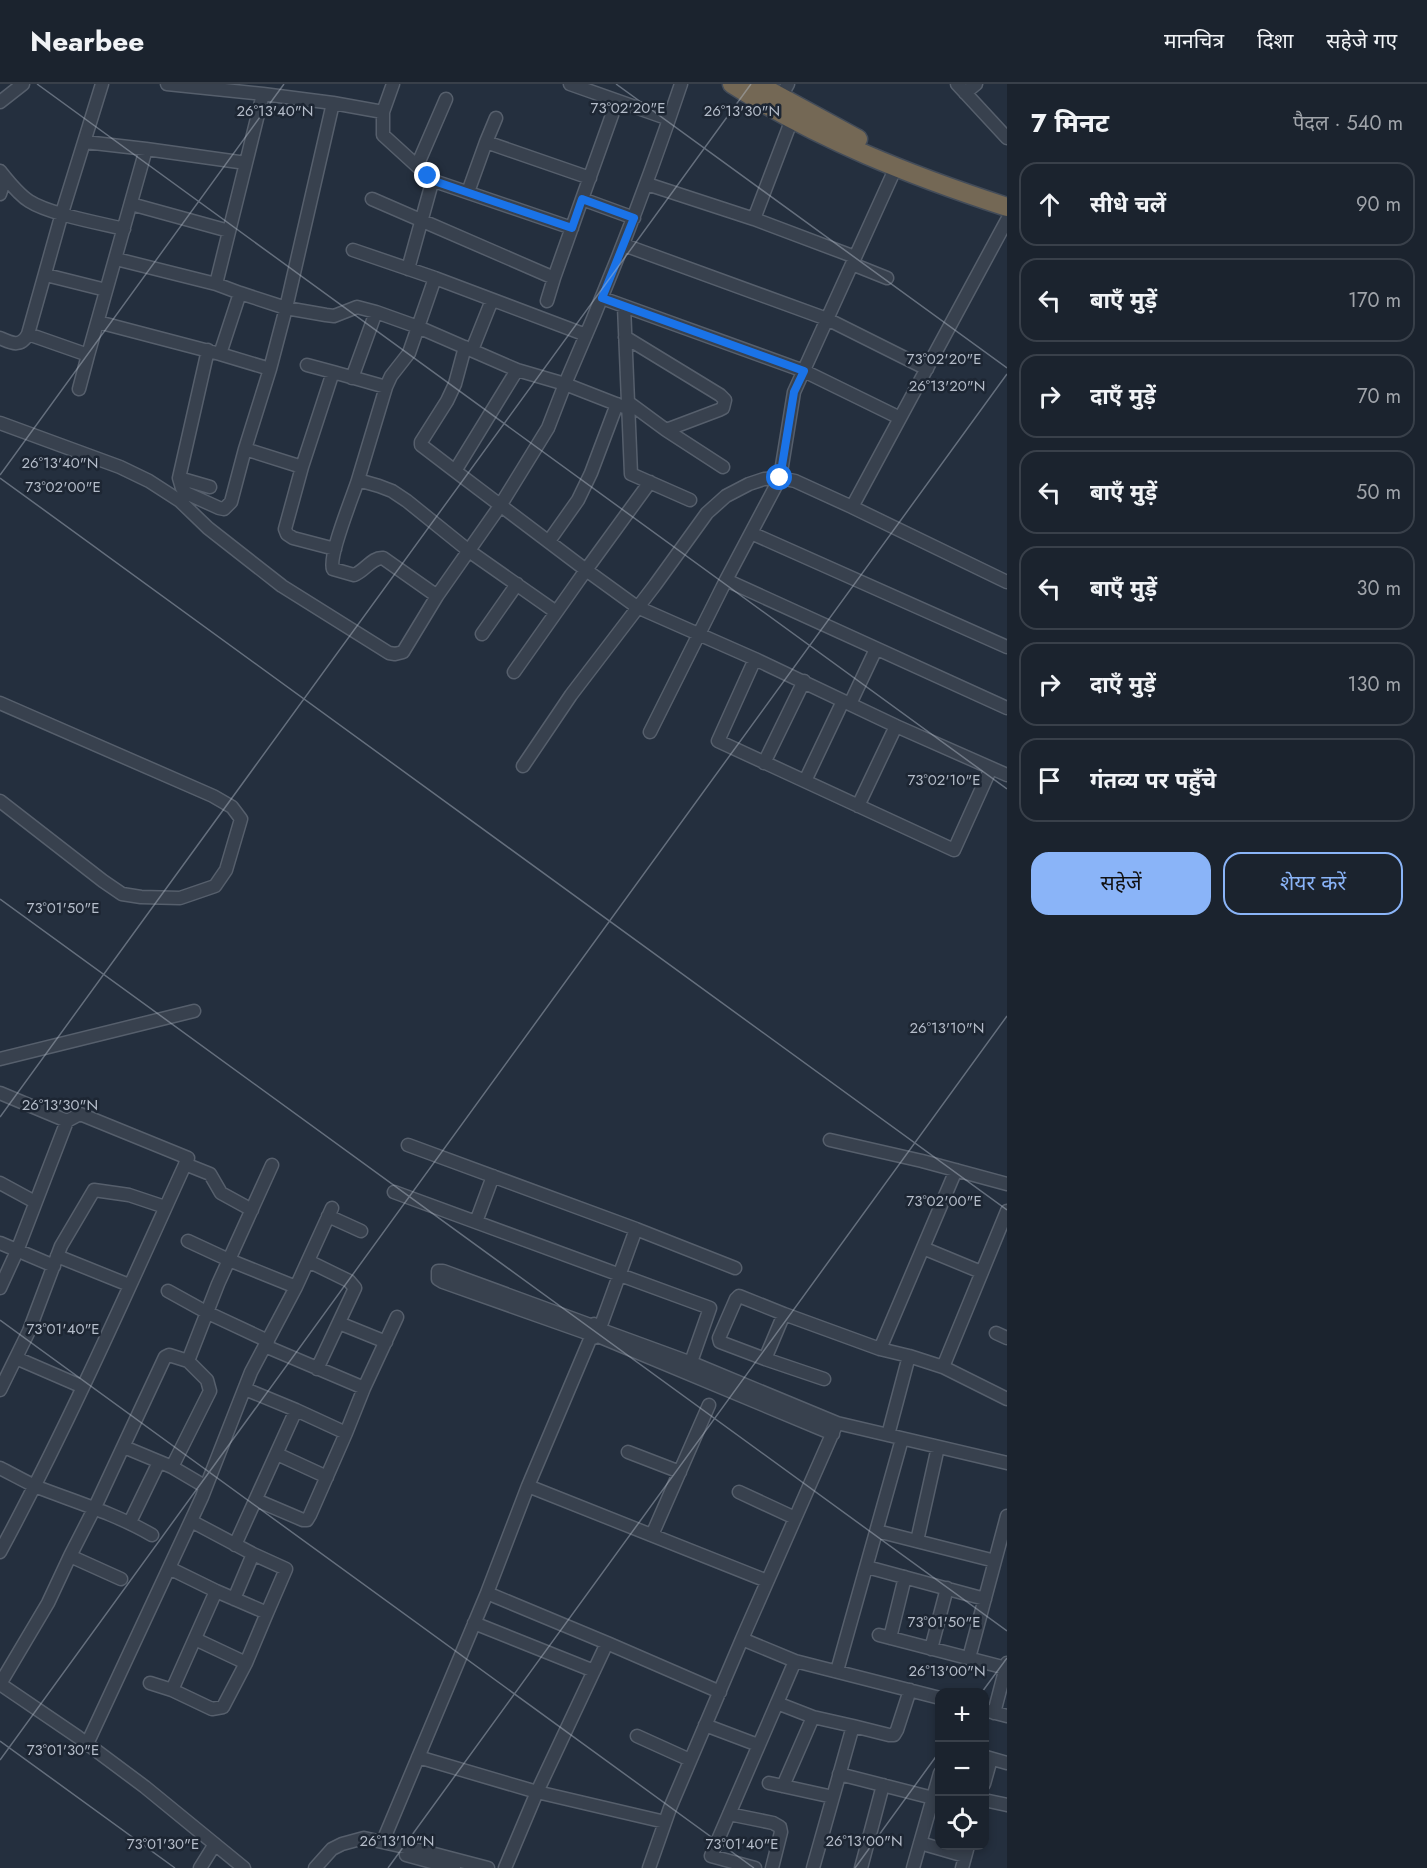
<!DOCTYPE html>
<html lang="hi">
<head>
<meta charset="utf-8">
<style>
  :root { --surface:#1b232e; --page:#282f3a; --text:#f1f3f6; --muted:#a0a4aa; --line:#39404a; --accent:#8ab4f8 }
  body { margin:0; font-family:Jost,"Noto Sans Devanagari",sans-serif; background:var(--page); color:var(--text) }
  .controls { position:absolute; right:18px; bottom:18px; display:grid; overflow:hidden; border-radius:12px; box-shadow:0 3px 9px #0003 }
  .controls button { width:54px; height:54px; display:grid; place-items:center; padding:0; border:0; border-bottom:2px solid var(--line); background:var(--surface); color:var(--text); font:30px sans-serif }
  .stop { position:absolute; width:18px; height:18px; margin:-14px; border:4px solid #1a73e8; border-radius:50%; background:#fff }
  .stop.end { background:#1a73e8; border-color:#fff; box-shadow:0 2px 6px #0008 }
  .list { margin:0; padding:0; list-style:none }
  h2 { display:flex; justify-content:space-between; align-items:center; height:78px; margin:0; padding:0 24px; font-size:26px }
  h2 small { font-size:20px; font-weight:400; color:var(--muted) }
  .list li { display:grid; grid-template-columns:39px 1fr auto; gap:18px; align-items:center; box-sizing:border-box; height:84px; margin:0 12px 12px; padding:0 12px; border:2px solid var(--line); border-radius:18px }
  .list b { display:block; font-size:22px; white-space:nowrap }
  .list em { font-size:20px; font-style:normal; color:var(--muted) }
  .actions { display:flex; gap:12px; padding:18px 24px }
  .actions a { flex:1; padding:14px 0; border:2px solid var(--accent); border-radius:18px; text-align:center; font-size:21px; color:var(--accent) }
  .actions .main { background:var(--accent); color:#111 }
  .icon { flex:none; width:33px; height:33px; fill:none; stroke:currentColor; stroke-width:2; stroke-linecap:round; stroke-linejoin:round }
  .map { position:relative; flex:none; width:1007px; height:1784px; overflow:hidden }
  header { display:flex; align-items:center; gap:36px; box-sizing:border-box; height:84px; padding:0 30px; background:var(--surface); border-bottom:2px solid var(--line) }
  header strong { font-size:28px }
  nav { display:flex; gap:33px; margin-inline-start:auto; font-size:21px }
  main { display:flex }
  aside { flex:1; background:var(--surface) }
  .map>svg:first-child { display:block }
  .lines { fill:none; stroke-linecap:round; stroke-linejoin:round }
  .minor-casing { stroke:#565f6c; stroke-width:15 }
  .highway-casing { stroke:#434c59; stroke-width:21 }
  .minor { stroke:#38414e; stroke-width:12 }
  .highway { stroke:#746855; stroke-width:18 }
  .route { stroke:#1a73e8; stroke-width:8 }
  .ticks { fill:none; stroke:#b4bcc9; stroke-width:1.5; stroke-opacity:0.45 }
  .ticks-label { font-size:15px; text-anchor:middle; fill:#b4bcc9; stroke:#1d2633; stroke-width:5; stroke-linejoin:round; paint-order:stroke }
</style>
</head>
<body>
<header>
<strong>Nearbee</strong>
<nav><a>मानचित्र</a><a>दिशा</a><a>सहेजे गए</a></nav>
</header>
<main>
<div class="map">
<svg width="1007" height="1784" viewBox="0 0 1007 1784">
  <rect width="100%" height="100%" fill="#242f3e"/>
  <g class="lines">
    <defs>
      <path id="minor" d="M167,0L263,10
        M570,0L669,35
        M957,0L1007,54
        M965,9L976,0
        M780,14L788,0
        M0,18L23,0
        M383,28L393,0
        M486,58L496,34
        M146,65L246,79L263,10L333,19
        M417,82L428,92L437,98L572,144
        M0,87C8,97 18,110 29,117C49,130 99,139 124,145
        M647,100L754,135L855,173
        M468,108L486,58L590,94
        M0,110L5,94
        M372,115L554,194L582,115L634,134
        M582,115L617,17
        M131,120L229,147
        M754,135L792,35
        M624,161L827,235L927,285
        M353,166L435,194
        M116,175L216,200L246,79
        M852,180L887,194
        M408,185L433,95
        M46,191L106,206
        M240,209L286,224L326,231L334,232L357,223L376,228
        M602,214L804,287L900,334
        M547,217L554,194
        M624,222L631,390L690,416
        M98,238L220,270L240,209L216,200
        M28,250L88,271L146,65L85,58
        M625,253L720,311L725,316L723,324L719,326L666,346L628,318
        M0,254C11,259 21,264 28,250L62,129L102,0
        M208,266L179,394L210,403
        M472,266L492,216
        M220,270L270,285
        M307,281L333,288
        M352,294L376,228L418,243L517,286
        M79,305L88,271
        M0,339L120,383L149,397L180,417L208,444L282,502L389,569L395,570L403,568L437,512
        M666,346L723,383
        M302,383L245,365L270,285L286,224L333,19L383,28V51L417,82L446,15
        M455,387L421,361V358L447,317L455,300L465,263
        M179,394L182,404L186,409L219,424L224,425L231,418L245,365
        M358,396L386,303L391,292L409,269L435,194L586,251
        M650,398L586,486L455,387L517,286L565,300C608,202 647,102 681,0
        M852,423L1007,136
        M751,449L1007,563
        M549,457L578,416L591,389L617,320
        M335,465L293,454L287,450L285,445L302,383L333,288L386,303
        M726,496L1007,624
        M556,528L469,467L407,417L392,407L379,402L358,396C353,412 328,472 333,485L354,491C365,487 372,473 383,474L437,512L500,422L548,344L565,300L629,325
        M482,550L517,500
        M755,575L718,657L954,766L991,684
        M514,588L586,486L637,523L755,575L896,642L1007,691
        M0,619L213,712L232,723L241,735L226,786L215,802L180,814L141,813L122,810L103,797L0,717
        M850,620L876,565
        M650,648L726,496L780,394L794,308L896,83
        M764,679L804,597
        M523,682L571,611L655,501L707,429L726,412L749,400L764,395L780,394L795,397L852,423L1007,498
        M805,697L843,617
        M858,722L896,642
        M0,975L194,927
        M0,1009L67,1037L17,1167L0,1204
        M830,1056L922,1077L1007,1100
        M408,1061L636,1145L735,1184
        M185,1080L210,1090L221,1109L252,1126
        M0,1099L35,1118
        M394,1108L710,1224L691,1278
        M328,1132L361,1147
        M476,1138L493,1092
        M188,1157L229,1176L296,1203
        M0,1159L54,1182
        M923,1164L981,1188
        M57,1172L129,1201
        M308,1177L349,1197L355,1204L317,1285
        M168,1207L206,1228L268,1257
        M784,1230L739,1212L736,1215L719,1254L720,1258L765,1275L784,1230L880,1265L909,1272L888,1351
        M339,1239L386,1258
        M600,1244L636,1145
        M604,1247L697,1281L837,1339
        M587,1249L588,1243L594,1240L601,1246L598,1252L593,1254L587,1249L443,1198L438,1195V1187H443L590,1241
        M996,1249L1007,1254
        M598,1252L833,1350
        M265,1262L364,1304L346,1349
        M880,1265L956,1086
        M909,1272L943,1283L1007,1315
        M16,1274L83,1303
        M765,1275L824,1295
        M943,1283L1007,1127
        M364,1304L397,1233
        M0,1306L29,1247L61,1162L94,1106L129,1111L165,1123
        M124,1363L172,1383L206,1403
        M628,1368L680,1388
        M277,1370L327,1393
        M172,1383L210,1307L207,1296L188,1277
        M0,1384C12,1390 24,1397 37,1403C76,1418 116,1430 152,1451
        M528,1402L591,1253
        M739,1408L795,1434
        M256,1416L303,1436H307L310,1431L346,1349L296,1326
        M191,1437L253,1470L234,1515
        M130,1438L159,1378
        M877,1447L995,1477
        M652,1451L709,1321
        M917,1457L938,1363
        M235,1461L296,1326L245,1305
        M0,1468C69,1340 128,1206 188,1074L80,1030L67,1037
        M253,1470L286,1485L267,1529
        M70,1472L121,1495
        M867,1483L985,1515
        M487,1509L607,1559
        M474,1539L594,1587
        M879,1551L1006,1584
        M890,1554L905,1493
        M195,1555L246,1579
        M742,1555L837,1339L1007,1379
        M931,1565L947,1504
        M969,1574L1007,1432
        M795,1577L777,1619L813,1633L853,1642L813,1784
        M837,1587L902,1355
        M150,1599L172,1606L212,1625L223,1623L246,1579L267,1529L216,1507L169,1484
        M0,1600L48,1519L70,1472L95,1423L165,1273L169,1271L188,1277L218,1200L272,1081
        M0,1600L78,1653L145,1703L244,1784
        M172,1606L216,1507
        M984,1626L1007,1632
        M994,1629L1007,1579
        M705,1641L758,1661
        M853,1642L889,1651H894L897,1646L910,1606
        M637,1652L690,1676
        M87,1660L202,1413L251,1288L296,1203L332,1124
        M418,1673L537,1708L665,1738
        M986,1673L1007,1679
        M839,1690L933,1714
        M769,1699L833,1713
        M984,1700L991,1675
        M783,1702L813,1633
        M984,1716L1007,1721
        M729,1730L773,1739L780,1743L781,1748L772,1784
        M383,1757L487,1509L528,1402L767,1497
        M920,1759L965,1772
        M406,1771L454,1784
        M200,1784L215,1760
        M315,1784L332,1765L342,1760L364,1754L423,1767L488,1784
        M505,1784L537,1708L607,1559L720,1608
        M649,1784L670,1724L742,1555L795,1577L940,1614
        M755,1784L711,1772L777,1619
        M861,1784L883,1701
        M913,1784L940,1689
        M962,1784L968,1762"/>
      <path id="highway" d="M732,0C817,55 912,92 1007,123
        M757,0L858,55"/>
    </defs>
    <use href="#minor" class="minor-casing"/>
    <use href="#highway" class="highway-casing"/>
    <use href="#minor" class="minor"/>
    <use href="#highway" class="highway"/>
  </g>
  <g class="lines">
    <path class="route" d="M428,92L437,98L572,144L582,115L634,134L602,214L804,287L794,308L780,394"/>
  </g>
  <path class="ticks" d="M37,0L1007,705M616,0L1007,284M0,391L284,0M0,394L1007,1126M0,815L1007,1547M0,1033L751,0M0,1236L754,1784M982,1608L1007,1574M0,1657L175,1784M0,1676L1007,290M388,1784L1007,932M855,1784L940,1667"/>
  <g class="ticks-label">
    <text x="628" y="29">73°02'20"E</text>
    <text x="275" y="32">26°13'40"N</text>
    <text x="742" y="32">26°13'30"N</text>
    <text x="944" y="280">73°02'20"E</text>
    <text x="947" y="307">26°13'20"N</text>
    <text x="60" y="384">26°13'40"N</text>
    <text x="63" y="408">73°02'00"E</text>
    <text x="944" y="701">73°02'10"E</text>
    <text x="63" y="829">73°01'50"E</text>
    <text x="947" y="949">26°13'10"N</text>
    <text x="60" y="1026">26°13'30"N</text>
    <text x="944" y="1122">73°02'00"E</text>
    <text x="63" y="1250">73°01'40"E</text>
    <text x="944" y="1543">73°01'50"E</text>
    <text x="947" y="1592">26°13'00"N</text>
    <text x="63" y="1671">73°01'30"E</text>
    <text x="397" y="1762">26°13'10"N</text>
    <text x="864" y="1762">26°13'00"N</text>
    <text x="163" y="1765">73°01'30"E</text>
    <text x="742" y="1765">73°01'40"E</text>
  </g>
</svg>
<div class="controls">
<button>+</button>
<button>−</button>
<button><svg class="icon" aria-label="locate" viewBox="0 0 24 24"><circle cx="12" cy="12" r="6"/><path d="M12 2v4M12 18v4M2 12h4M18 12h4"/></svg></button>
</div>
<div class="stop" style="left:780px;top:394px"></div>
<div class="stop end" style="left:428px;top:92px"></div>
</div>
<aside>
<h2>7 मिनट<small>पैदल · 540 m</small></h2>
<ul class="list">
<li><svg class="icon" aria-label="ahead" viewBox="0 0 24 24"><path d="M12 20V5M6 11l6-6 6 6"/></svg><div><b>सीधे चलें</b></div><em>90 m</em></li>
<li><svg class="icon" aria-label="left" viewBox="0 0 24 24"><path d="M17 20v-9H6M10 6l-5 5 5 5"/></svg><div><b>बाएँ मुड़ें</b></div><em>170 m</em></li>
<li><svg class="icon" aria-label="right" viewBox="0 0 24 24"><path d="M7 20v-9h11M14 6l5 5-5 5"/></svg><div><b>दाएँ मुड़ें</b></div><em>70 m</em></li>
<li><svg class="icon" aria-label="left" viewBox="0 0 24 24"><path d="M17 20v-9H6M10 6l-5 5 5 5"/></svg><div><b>बाएँ मुड़ें</b></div><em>50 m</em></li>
<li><svg class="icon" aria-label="left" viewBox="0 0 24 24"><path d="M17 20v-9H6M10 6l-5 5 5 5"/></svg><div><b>बाएँ मुड़ें</b></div><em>30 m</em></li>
<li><svg class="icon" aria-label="right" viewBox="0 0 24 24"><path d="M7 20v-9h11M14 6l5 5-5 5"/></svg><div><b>दाएँ मुड़ें</b></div><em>130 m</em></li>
<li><svg class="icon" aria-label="arrive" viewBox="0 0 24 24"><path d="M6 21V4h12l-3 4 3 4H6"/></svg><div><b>गंतव्य पर पहुँचे</b></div></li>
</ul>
<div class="actions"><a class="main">सहेजें</a><a>शेयर करें</a></div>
</aside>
</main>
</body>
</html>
